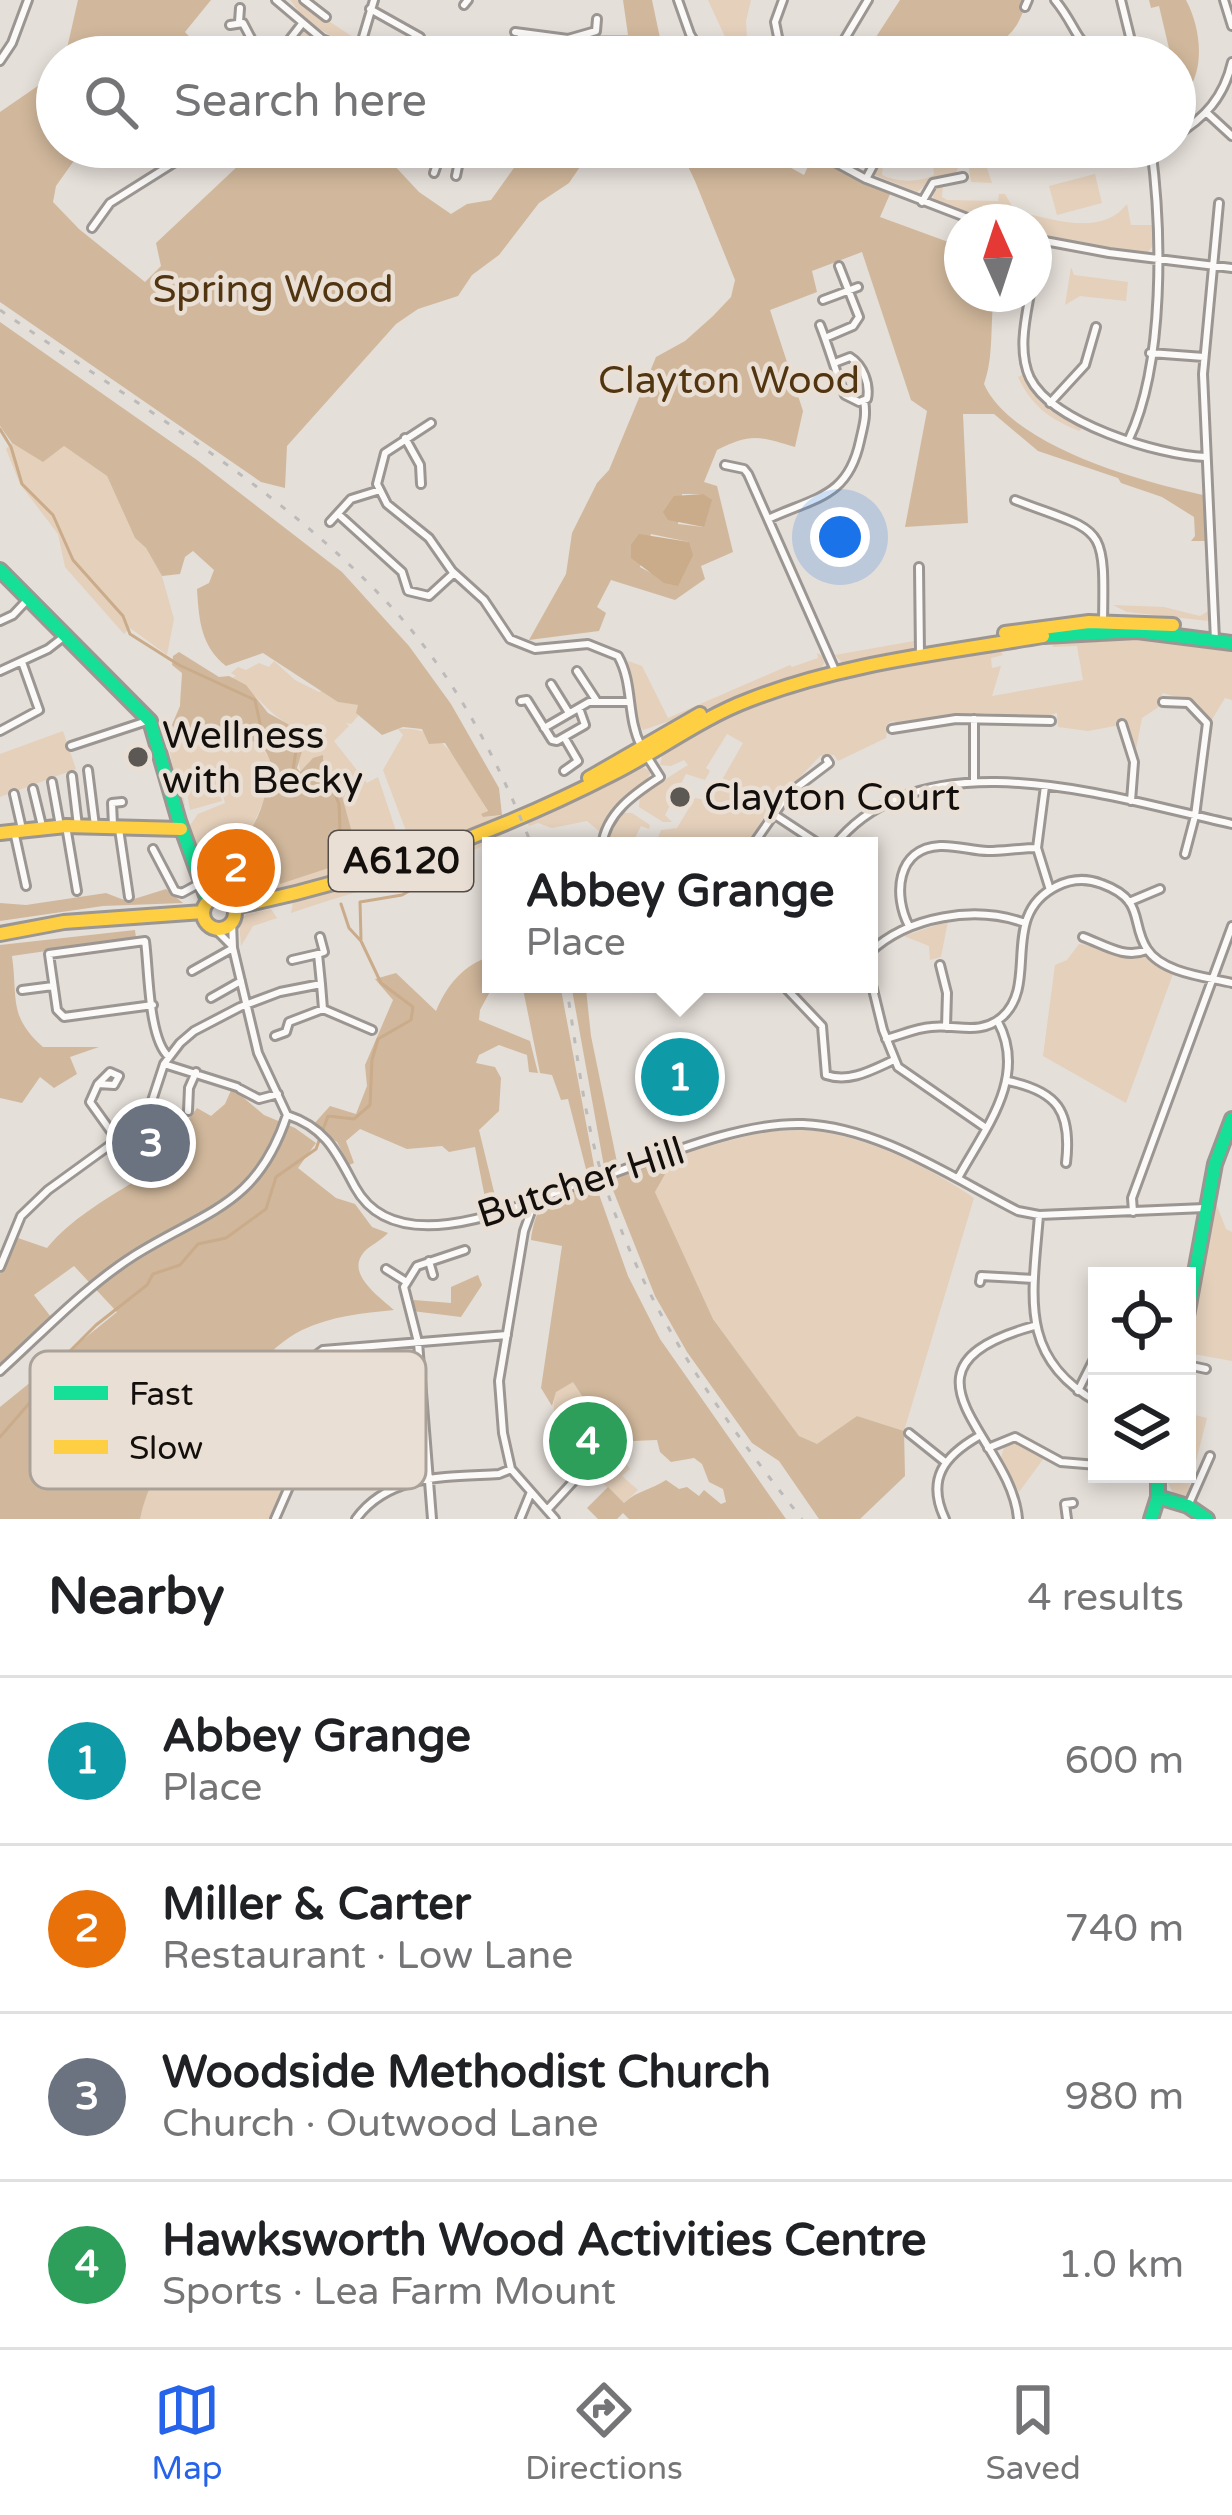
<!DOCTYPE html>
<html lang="en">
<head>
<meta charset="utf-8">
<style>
  :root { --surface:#fff; --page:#f2f2f2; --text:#202124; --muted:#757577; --line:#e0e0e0; --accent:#2563eb }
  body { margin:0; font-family:"Varela Round",sans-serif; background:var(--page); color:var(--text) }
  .controls { position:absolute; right:36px; bottom:36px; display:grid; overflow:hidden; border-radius:0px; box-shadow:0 6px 18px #0003 }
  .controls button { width:108px; height:108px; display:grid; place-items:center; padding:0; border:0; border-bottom:3px solid var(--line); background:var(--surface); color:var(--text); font:60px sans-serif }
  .compass { position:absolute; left:944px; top:204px; width:108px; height:108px; border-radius:50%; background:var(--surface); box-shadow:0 6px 18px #0003; rotate:357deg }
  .you { position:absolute; left:840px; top:537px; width:42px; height:42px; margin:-30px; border:9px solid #fff; border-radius:50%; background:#1a73e8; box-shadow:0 0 0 18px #1a73e833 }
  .badge { display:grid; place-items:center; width:78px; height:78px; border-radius:50%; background:var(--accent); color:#fff; font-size:39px; font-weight:700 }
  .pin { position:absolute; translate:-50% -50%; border:6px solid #fff; box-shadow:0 3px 12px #0006 }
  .popup { position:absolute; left:482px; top:837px; width:396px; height:156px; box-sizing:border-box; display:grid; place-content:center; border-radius:0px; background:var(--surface); filter:drop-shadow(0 3px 9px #0005); font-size:39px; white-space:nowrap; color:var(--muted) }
  .popup b { font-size:45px; color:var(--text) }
  .popup::after { content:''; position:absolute; left:50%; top:100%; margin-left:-24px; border:24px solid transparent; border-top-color:var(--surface) }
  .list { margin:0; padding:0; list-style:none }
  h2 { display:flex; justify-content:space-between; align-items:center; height:156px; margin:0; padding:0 48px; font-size:51px }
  h2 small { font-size:39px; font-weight:400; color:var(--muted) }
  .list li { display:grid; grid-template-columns:78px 1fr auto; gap:36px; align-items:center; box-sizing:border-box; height:168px; padding:0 48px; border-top:3px solid var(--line) }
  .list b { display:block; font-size:45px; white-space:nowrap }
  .list p { margin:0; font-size:39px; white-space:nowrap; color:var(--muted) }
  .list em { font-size:39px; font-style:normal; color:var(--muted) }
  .icon { flex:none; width:66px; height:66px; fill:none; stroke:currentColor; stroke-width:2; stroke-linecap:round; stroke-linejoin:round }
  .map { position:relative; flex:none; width:1232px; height:1519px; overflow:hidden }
  .search { position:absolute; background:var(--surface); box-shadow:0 6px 18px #0003; left:36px; right:36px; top:36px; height:132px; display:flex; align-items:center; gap:30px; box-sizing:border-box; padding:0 42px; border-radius:66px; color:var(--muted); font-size:45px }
  .sheet { height:828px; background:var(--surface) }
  nav { display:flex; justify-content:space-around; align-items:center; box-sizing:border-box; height:168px; border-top:3px solid var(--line); background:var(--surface); font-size:33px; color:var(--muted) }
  nav a { display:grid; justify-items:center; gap:6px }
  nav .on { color:var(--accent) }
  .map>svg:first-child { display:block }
  .green { fill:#e4d0bb; fill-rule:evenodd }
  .forest { fill:#d1b89c; fill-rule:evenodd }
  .water { fill:#caab8a }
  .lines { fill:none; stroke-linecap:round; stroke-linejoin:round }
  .stream { stroke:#caab8a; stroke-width:3 }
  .street-casing { stroke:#9b9692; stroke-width:12 }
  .fast-casing { stroke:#9b9692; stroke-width:18 }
  .slow-casing { stroke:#9b9692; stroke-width:18 }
  .street { stroke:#fbfaf9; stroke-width:6 }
  .fast { stroke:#16e098; stroke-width:12 }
  .slow { stroke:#ffcf43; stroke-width:12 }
  .rail { stroke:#bdbbba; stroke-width:3; stroke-dasharray:6 12; stroke-linecap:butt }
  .street-bridge-casing { stroke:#9b9692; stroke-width:12; stroke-linecap:butt }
  .street-bridge { stroke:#fbfaf9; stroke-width:6 }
  .poi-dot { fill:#5c5854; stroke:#eadfd4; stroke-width:4.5 }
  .labels { text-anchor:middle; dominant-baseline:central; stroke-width:9; stroke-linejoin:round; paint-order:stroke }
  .shield { fill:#eadfd4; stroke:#544d48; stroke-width:3 }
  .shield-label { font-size:36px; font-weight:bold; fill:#130f0c }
  .park-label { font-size:39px; fill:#513410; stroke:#eadfd4 }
  .poi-label { font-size:39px; fill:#130f0c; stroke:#eadfd4; text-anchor:start }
  .street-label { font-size:39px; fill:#130f0c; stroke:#eadfd4 }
  .key { fill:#eadfd4; stroke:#aaa198; stroke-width:3 }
  .key-label { font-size:33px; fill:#130f0c }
</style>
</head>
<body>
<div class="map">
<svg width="1232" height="1519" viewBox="0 0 1232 1519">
  <rect width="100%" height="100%" fill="#e5dfd9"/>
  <path class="green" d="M290,0H297L359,41L349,46L307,22Z
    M708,0H751L746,21L748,57H742L726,39Z
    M301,25L348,51L345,57H288L279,53Z
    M899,147H924L925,156H975L976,147H980L992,183L971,182L969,168H958L955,175L936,177L917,192L875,175L877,162ZM933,164L934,175C920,183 896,182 882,175L883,164Z
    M1095,174L1102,203L1057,215L1049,186Z
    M943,184L942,197L947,200L998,201L999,194H1005L1015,211C1050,218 1101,238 1127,204L1131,225H1153L1152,247L1146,254L1034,235V222H992L934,202L933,192Z
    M1071,267L1074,275L1128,282L1126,301L1080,296L1065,305Z
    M1024,374L1051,410L1082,425L1080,431C1050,420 1031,405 1018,377Z
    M12,443L43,461L64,446L107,476L135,538L146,548L162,576L174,619L167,655L130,628L124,634L65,567L58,534L20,484L6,449Z
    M1113,605L1164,607L1200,616L1210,610L1209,621L1127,612Z
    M1138,636L1232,647V700L1225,698L1211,721L1197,703L1163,693L1158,701L1160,706L1142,718L1136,749L1126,724L1088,731L1058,727L1057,713L1043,717L985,713L899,726L894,721L888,723L886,738L838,761L834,755L820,756L766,813L748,846H655L661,830L677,828L695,798L710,801L743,743L727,734L706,768L710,771L705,780L686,774L665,815L672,822H663L639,807L640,795L688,765L684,760L671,766L660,765L664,748L722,716L832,677L999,649L1003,655L991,658L992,668L1001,666L992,696L1083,680L1077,646L1052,647L1057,639Z
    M914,641L913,648L907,652L843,664L835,655Z
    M817,653L827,658L820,670L643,730C630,710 635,683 628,661L642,666L668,718L790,665L792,667L818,658Z
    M274,661L295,680L319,692L331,688L338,702L359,705L358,716L351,724L346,723L349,726L334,741L367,783L378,777L400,843L409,839L383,770L403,735L398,729C448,724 466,776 488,812L483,817L512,815C466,831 273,909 237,896L358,857L323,756L310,761L301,773L288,724C266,712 254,690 232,678L236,676L231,673L238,667L246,670L259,663L269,667Z
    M181,687C202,702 270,743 272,767C273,784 261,806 255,821C247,837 239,847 220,844L216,853L200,859L188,828L198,814L225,803L216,768L180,775L185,806L180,807L167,737L180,706Z
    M63,731L76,769L0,797V754Z
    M637,765L651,771C643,794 611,804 600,832L587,821L552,828L538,823L529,826L526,820Z
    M215,771L222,801L190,810L184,776Z
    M623,813H632L650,825L649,829L641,826L631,846H606L613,822Z
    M516,825C462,867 358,889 291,913L293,902Z
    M271,909L277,918L253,926L241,946L239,921L247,914Z
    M948,921L941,957L930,960L929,946L904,936Z
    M1079,944C1102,946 1123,964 1147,956L1173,974L1126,1103L1043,1056L1055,965L1067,960Z
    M806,1130C864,1135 926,1165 974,1198L904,1431L857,1416L817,1445L799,1436L713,1319L655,1192L676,1155L766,1131Z
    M1215,1201L1226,1229L1232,1232V1361L1188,1353Z
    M413,1348L414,1362L383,1364L385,1393L381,1394L357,1396L356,1390L332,1391L330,1363L308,1368L330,1354Z
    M269,1354C292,1404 303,1470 270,1519H140C155,1445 216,1401 269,1354Z
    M573,1381L630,1469L622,1476L638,1490L624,1503C594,1473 542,1439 556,1391Z
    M1187,1413L1207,1418L1187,1497L1173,1493L1163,1474H1187Z
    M1017,1440L1044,1458L1019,1492L1001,1458L1005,1443Z"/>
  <path class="forest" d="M78,0H211L185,32L208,57H65Z
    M623,0H652L664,57H592L594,35H628Z
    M900,0H1028C1024,8 1021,19 1016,26C989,68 906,57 863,57Z
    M1149,0H1186C1203,32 1207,81 1175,104V57H1171L1159,6L1151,8Z
    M57,67V147H98L90,154L78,155L56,186L53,202L79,229L145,282L161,266L156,243L240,164L227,147H377L419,192L451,214L467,204L491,200L529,147H585L588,155L569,183L539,203L499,255L472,275L458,296L418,309L396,324L287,446L285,488L261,482L0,302V112L45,81Z
    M672,147H753L804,175L812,158L890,194L880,217L962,247V294H994C990,324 994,357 984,384C1012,446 1139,481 1203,495L1206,541H1191L1195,536L1194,517L1162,497L1121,483L1118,478L1038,451L994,414H963L968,523L905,527L927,411L911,400L862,252L812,271L817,292L770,310L803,411L795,447C759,436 751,433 717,450L704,482L717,486L733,552L701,566L705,579L675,600L611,580L597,607L606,613L599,631L529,640L566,574L572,533L597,483L609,470L656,357L685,341L713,316L731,297L735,280L695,181L685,160ZM682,494H703L704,527L678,524ZM651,534L689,542L651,573L640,567Z
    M0,322L197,460L342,572L409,646L451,704L499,788L502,815L483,817L481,814L488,811L445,743L429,744L422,729L403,727L382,735L356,713L358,705L338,702L263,653L226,666C201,646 199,621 197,589L209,583L214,570L193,551L185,557L180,574L162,576L146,548L135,538L107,476L64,446L43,462L12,443L0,426Z
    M179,652L219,677L229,676L246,685L268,713L288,724L303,748L297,768L300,772L313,758L323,755L324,766L340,789L359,858L280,884L274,857L230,846C259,835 266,793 272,765C269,759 267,752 263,748C241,727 193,734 167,737L180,706L182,673L172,665L173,656Z
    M166,889L183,903L103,906L0,921V903L26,905L106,893L124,900L134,899Z
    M135,930L136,938L12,956C18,999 8,1016 43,1047H99L70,1057L77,1074L54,1088L40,1077L22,1103L0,1098V945Z
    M491,956V984H513L514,988L493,986L480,1010L479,1020L530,1041L538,1073L529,1072L527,1055L499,1045L479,1055L476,1063L495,1067L501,1078L499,1111L479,1130L496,1200L486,1203L475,1147L449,1152L442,1146L407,1149L360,1129L346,1141L354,1163L349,1165L337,1142L312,1126L330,1106L356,1114L367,1086L365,1065L393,1000L375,979L396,973L436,1011C447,985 463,965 491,956Z
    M522,984H560L595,1171L587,1173L568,1099L561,1100L552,1075L540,1073Z
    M571,984H638L586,989L591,1036L618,1167L605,1172Z
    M232,1088L264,1115L295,1128L316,1143L298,1168L336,1198L355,1204L372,1227L388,1233C382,1240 369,1246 364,1252C345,1274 380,1297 394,1310C362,1313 332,1316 302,1330C283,1339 266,1357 250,1371C202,1413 154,1453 140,1519H0V1407L117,1312L74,1266L34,1295L51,1317L0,1364V1274L18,1238L47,1248C71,1219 103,1201 135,1181L144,1183L151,1157L164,1152L197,1108L211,1116L225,1104Z
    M676,1155L655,1192L713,1319L799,1436L817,1444L857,1416L904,1431L905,1476L860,1519H819L779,1461L752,1443L687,1352L655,1296L609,1180Z
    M595,1183L628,1276L660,1339L786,1519H629L623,1513L617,1519H598L587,1508L608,1487L624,1503C638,1490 651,1490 666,1480L679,1489L687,1487L699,1496L704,1490L721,1504L726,1502L723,1489L709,1482L702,1464L694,1458L671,1462L660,1452L657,1440L633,1441L594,1414L573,1382L556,1392L552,1406L541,1388L562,1246L531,1240C537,1194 555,1194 595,1183Z
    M478,1275L482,1285L461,1317L412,1311L414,1300L451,1303V1287Z"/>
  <path class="water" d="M703,494L712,500L704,527L668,520L663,512L674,496Z
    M639,534L689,542L693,555L678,586L664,583L631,558V545Z"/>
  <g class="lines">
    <path class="stream" d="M0,429L11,447L22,484L53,515L73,560L123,616L130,634L179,665L255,700L261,728L297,744L293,770L307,791L332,787L339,804L341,857
      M361,939L360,902L402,895L421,884
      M0,1437L39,1392L57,1364L96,1325L147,1285L153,1274L180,1265L198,1244L226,1238L266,1209L276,1177L316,1149L328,1116L354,1119L370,1105L372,1060L378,1039L411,1020L413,1007L381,983L361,941L349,928L341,904"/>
    <defs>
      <path id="street" d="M276,0L322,39L369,57
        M304,0L326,17
        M678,0L690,34L704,57
        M1055,0C1085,36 1073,60 1133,46
        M1121,0L1135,57
        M1224,0L1232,26
        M464,5L468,0
        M1025,7L1028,0
        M370,9L420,37
        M239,22L240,8
        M230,25L243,23L254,44L269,57
        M515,32L568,39L596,31L597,19
        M358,54L374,0
        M276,57L301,25
        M520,57L521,33
        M782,57L775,22L783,0
        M834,57L868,0
        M0,61L12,43L28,0
        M1207,113L1232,136
        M1175,136C1205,118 1224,97 1232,62
        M445,147L487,158L497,147
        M807,147L866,179L978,222
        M434,173L443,147
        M456,176L461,152
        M866,179L876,160L889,147
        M922,202L933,183L963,177
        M92,228L110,203L199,147
        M1034,239L1109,253L1232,268
        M1034,268L1038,241
        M1030,294C1025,321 1018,352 1030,378C1052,423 1158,455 1205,457
        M823,300L858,287
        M820,325C830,350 835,371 845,395L859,402L867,399C870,384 863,365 850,357L837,362
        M825,338L853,326L859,317L839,266
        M1150,353L1204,357
        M1050,403L1085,365L1096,327
        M431,423L385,453L377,484L387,504L429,538L452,571L484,600L510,639L535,649L588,644L618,656C634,684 626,716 641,746
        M405,438L420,465L421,484
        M1129,439C1165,363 1162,230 1151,147
        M725,465L744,469L748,474L834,668
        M1015,500C1103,534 1105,520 1103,621
        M338,514L402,572L408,591L429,596L454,573
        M768,519C816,497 848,497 860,441C863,427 867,416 864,401
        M330,522L351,499L380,490
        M919,567L920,655
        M0,621L13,615L29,598
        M1215,640L1203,374L1219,203
        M0,671L48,649L66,635
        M577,671L596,700
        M551,684L569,713
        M521,701L527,700L552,740L557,741L585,725L579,708
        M1163,702L1188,703L1207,723L1195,816L1185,854
        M974,719V782
        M1122,724L1134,762L1131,801
        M544,728L589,702H629
        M892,729L956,719L1051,721
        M0,731L39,710L22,662
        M564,737L578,761L564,771
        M71,746L147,721
        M88,770L95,826
        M72,776L78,826
        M52,782L60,826
        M1045,786L1037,848L1050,890
        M33,789L42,826
        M14,794L22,829
        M772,813L822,846
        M113,825L112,803L122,802
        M66,826L77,891
        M119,829L129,897
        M14,831L26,886
        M602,846C606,813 634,794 660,777L648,758
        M752,846L788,794L829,763L827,760
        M834,846C922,733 1118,799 1232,824
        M153,849L175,891L182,893L204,881
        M1129,902L1160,889
        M232,922L233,948L258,1053L287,1115C327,1128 337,1154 355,1187C398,1266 527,1202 588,1180
        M909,926C893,896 896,848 940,846C956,845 973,851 988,851C1004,851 1021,848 1037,848
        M214,928L231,945
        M320,937L324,952L318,954L321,984
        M1083,937C1105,945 1124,959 1147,950
        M869,953C908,916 975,905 1025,923
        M292,960L318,954
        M940,965L947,993L946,1027
        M192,971L233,948
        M869,973L883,1030L898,1067L986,1128
        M782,984L822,1026L826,1075C850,1083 872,1070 894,1060
        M22,990L53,986
        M211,998L241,981
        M153,1005L64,1017L57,1010L49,954L145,941C149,969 148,1039 169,1057
        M275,1036L286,1032L289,1022L323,1009
        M886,1039C901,1035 916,1028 931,1027C957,1024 980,1036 1002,1017C1040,984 998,915 1057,886C1071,879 1087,878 1102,884C1146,900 1130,923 1147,949C1162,973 1207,977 1232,983
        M164,1064L237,1087
        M1008,1081C1057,1091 1072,1111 1066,1163
        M98,1084L110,1072L119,1076L114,1085L98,1084L90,1102L138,1169
        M240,1089L259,1099L278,1094
        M188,1111L189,1088L196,1072
        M614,1173C669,1153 744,1122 803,1124C879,1127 951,1177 1018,1211L1039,1215L1205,1208
        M958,1178C984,1130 1028,1078 998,1022
        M534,1203L524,1231L499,1381L503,1433L511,1469L555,1519
        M1133,1212L1132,1198L1232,926
        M1039,1215C1033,1294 1017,1357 1097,1402
        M429,1261L433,1275
        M0,1267L21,1216L48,1190L146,1119L164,1064L180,1043L194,1031L240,1007L280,992L321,984L323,1009L372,1030
        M386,1269L405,1281
        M980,1282L981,1276L1034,1279
        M1187,1365L1206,1369
        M0,1371C43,1332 86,1286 135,1255C207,1210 257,1206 287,1115
        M1078,1391L1097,1353
        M909,1433L944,1461
        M988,1448L1015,1437L1061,1462L1097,1465
        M1188,1506L1210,1456
        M547,1510L593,1460
        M275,1519L296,1471L291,1396L294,1372L323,1350L507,1335
        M356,1519C389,1473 449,1477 499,1474L511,1469
        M432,1519L418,1342L404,1287L417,1266L465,1250
        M520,1519L531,1492
        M945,1519C926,1479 944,1456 979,1436
        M1018,1519C1012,1438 880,1368 1034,1326
        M1067,1519L1065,1504L1073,1503"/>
      <path id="fast" d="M0,570L150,721L179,821L208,901
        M1043,636L1137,631L1232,643
        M1187,1316L1215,1164L1232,1119
        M1158,1497L1188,1506L1207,1519
        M1151,1519L1158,1497V1474"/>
      <path id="slow" d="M1005,633L1089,622L1173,625
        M589,778L700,714
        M0,833L66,826L181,829
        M204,883L219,896
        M203 913a16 16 0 1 1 32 0a16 16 0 1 1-32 0Z
        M234,907C363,881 495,834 612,774C658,751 701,718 749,700C843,663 944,653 1043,636
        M0,934L64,922L203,912"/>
    </defs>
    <use href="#street" class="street-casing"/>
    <use href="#fast" class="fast-casing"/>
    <use href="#slow" class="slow-casing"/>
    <use href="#street" class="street"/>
    <use href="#fast" class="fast"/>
    <use href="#slow" class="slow"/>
    <path class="rail" d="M0,310C129,400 272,482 381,596C450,667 496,755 532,846
      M566,984C575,1038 581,1093 594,1146C630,1289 712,1406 802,1519"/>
    <defs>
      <path id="street-bridge" d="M588,1180L614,1173"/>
    </defs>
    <use href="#street-bridge" class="street-bridge-casing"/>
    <use href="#street-bridge" class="street-bridge"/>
  </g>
  <g class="poi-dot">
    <circle cx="138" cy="757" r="12"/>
    <circle cx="680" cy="797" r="12"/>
  </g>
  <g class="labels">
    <rect class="shield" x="329" y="831" width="144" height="60" rx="9"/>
    <g class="shield-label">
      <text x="401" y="861">A6120</text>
    </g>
    <g class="park-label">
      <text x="273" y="289">Spring Wood</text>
      <text x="729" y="380">Clayton Wood</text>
    </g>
    <g class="poi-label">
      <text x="162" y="735">Wellness<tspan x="162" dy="45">with Becky</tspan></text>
      <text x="704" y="797">Clayton Court</text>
    </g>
    <g class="street-label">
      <text transform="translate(581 1183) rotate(-18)">Butcher Hill</text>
    </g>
  </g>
  <rect x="30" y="1351" width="396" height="138" rx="18" class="key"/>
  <rect x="54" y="1386" width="54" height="14" fill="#16e098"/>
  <rect x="54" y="1440" width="54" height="14" fill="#ffcf43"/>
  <g class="key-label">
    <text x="129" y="1405">Fast</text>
    <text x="129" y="1459">Slow</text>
  </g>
</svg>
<div class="controls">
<button><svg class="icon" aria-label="locate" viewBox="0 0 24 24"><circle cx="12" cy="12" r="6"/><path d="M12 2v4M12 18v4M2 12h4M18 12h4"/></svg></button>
<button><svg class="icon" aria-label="layers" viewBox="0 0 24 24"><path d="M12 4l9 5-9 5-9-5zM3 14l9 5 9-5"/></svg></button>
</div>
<svg class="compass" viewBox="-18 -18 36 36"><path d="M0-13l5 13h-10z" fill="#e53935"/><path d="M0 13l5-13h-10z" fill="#757577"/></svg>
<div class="you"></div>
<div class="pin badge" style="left:680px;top:1077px;background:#0f9aa8">1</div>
<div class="popup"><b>Abbey Grange</b>Place</div>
<div class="pin badge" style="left:236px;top:868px;background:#e8710a">2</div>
<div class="pin badge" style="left:151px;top:1143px;background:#6b7280">3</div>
<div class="pin badge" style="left:588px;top:1441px;background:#2e9e5b">4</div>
<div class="search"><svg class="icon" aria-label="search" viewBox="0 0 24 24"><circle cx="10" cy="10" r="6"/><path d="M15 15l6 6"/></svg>Search here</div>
</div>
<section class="sheet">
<h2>Nearby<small>4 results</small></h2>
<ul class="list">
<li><span class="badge" style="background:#0f9aa8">1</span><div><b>Abbey Grange</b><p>Place</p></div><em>600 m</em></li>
<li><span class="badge" style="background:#e8710a">2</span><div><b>Miller &amp; Carter</b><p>Restaurant · Low Lane</p></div><em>740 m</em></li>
<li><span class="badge" style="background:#6b7280">3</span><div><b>Woodside Methodist Church</b><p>Church · Outwood Lane</p></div><em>980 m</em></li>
<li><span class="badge" style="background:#2e9e5b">4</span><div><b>Hawksworth Wood Activities Centre</b><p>Sports · Lea Farm Mount</p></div><em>1.0 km</em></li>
</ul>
</section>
<nav>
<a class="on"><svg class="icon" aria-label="map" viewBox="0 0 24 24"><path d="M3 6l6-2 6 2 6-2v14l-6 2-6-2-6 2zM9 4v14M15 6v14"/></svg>Map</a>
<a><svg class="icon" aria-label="directions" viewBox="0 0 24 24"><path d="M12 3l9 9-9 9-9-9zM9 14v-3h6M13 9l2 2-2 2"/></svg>Directions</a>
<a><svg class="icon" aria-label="saved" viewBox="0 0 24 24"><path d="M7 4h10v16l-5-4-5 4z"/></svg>Saved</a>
</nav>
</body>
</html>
